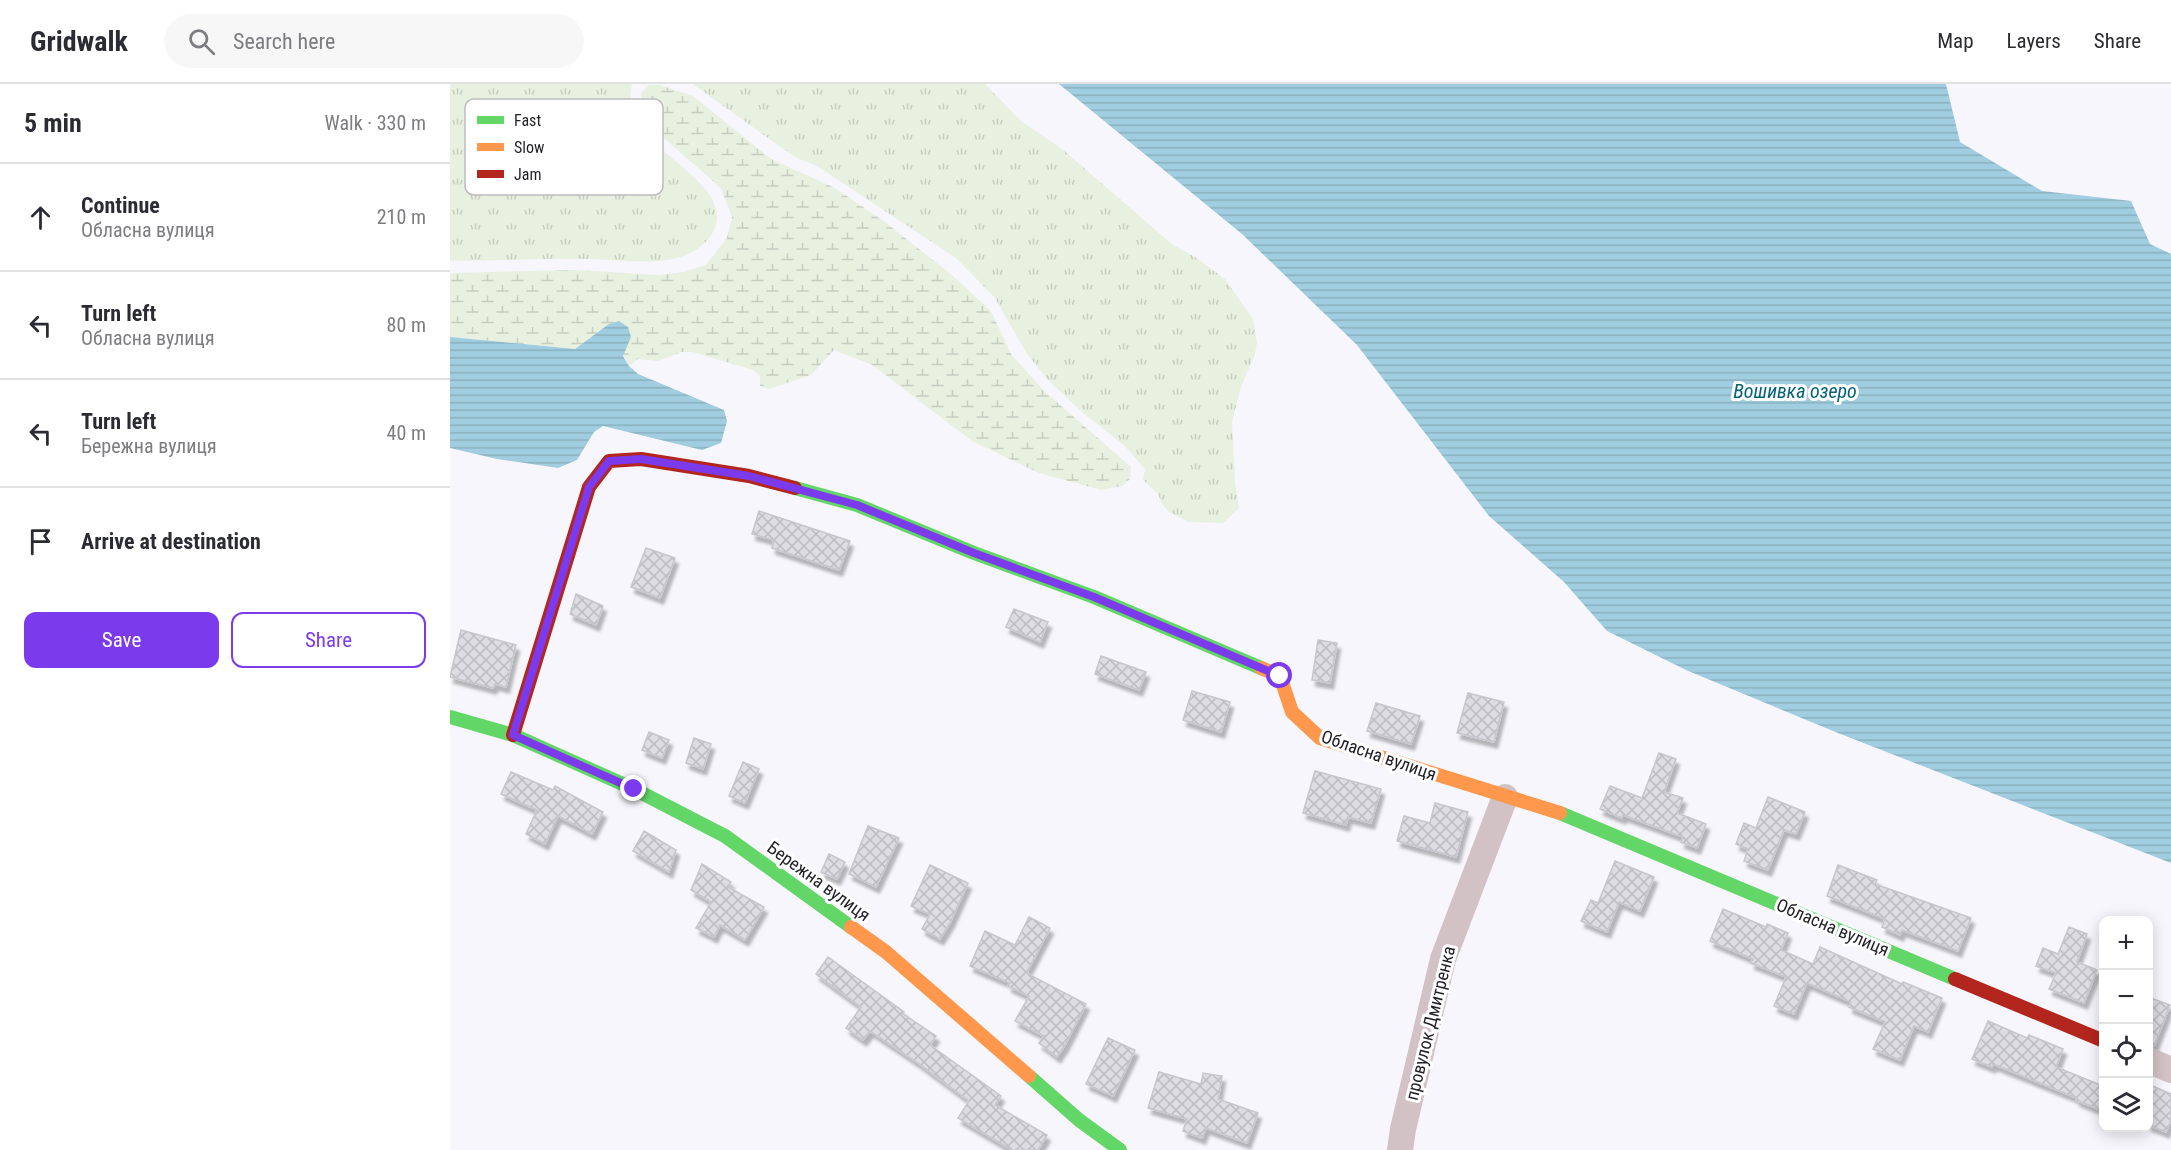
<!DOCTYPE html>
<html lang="en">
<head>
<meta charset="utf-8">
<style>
  :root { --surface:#fff; --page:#f7f7f7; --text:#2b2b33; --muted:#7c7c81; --line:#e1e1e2; --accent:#7c3aed }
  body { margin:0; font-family:"Roboto Condensed",sans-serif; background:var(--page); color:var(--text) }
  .controls { position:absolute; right:18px; bottom:18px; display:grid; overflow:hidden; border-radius:12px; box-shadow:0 3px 15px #0003 }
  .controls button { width:54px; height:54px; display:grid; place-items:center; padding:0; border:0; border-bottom:2px solid var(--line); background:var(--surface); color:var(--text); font:30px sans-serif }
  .stop { position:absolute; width:18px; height:18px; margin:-14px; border:4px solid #7c3aed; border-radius:50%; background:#fff }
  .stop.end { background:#7c3aed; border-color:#fff; box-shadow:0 2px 6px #0008 }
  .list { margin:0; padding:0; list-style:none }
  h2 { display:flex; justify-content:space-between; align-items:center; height:78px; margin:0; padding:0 24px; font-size:26px }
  h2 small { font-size:20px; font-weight:400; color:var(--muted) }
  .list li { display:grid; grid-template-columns:39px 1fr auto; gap:18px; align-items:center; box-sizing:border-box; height:108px; padding:0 24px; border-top:2px solid var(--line) }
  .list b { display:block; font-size:22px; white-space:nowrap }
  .list p { margin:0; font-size:20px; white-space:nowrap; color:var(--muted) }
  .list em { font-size:20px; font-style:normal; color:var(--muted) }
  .actions { display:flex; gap:12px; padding:18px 24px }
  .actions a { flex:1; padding:14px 0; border:2px solid var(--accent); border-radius:12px; text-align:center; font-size:21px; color:var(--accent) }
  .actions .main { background:var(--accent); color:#fff }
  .icon { flex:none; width:33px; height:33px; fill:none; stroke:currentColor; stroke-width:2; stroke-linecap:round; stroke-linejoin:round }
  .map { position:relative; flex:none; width:1721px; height:1066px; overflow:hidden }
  header { display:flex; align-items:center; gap:36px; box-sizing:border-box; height:84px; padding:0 30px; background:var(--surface); border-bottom:2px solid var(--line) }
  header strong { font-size:28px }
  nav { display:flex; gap:33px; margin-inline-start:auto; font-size:21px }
  .search { width:420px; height:54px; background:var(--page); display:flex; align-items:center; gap:15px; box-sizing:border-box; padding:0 21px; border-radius:33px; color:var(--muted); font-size:22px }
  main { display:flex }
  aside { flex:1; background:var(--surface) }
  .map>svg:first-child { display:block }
  .grass { fill:url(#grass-tufts) }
  .wetland { fill:url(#wetland-marsh) }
  .water { fill:url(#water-rules) }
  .building { fill:url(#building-cross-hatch); stroke:#c7c6cd; stroke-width:1.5; filter:url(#shadow) }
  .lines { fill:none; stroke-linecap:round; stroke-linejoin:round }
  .street { stroke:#d2c2c6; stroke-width:26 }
  .fast { stroke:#63d668; stroke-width:14 }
  .slow { stroke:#ff974d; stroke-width:14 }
  .jam { stroke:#b3261e; stroke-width:14 }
  .route { stroke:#7c3aed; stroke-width:8 }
  .labels { text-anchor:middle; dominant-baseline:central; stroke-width:6; stroke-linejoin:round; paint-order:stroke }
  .street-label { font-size:18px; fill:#201f27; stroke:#fff }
  .water-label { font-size:20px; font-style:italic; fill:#056279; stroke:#fff }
  .key { fill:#fff; stroke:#bcbcbe; stroke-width:1.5 }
  .key-label { font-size:16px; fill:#201f27 }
</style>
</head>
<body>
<header>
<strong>Gridwalk</strong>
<div class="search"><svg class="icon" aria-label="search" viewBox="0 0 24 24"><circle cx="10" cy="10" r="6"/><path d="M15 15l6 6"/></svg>Search here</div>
<nav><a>Map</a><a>Layers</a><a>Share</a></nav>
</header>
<main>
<aside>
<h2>5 min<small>Walk · 330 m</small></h2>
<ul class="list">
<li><svg class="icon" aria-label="ahead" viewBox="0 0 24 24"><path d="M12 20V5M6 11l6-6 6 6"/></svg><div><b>Continue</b><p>Обласна вулиця</p></div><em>210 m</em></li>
<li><svg class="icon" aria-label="left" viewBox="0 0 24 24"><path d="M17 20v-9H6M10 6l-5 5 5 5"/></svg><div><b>Turn left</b><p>Обласна вулиця</p></div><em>80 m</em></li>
<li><svg class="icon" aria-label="left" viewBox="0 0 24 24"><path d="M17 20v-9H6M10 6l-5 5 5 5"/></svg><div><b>Turn left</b><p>Бережна вулиця</p></div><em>40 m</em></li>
<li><svg class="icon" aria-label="arrive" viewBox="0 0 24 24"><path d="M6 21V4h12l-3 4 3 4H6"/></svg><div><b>Arrive at destination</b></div></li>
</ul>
<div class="actions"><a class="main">Save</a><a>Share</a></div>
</aside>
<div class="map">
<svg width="1721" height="1066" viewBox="0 0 1721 1066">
  <defs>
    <pattern id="grass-tufts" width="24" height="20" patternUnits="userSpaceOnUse" patternTransform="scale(1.5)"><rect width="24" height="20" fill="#e8f0e0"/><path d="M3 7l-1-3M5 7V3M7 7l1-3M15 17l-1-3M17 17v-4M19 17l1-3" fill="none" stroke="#c7cdc0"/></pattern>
    <pattern id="wetland-marsh" width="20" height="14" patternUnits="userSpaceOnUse" patternTransform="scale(1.5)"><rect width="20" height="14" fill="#e8f0e0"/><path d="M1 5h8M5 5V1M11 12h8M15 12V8" fill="none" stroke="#c7cdc0"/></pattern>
    <pattern id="water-rules" width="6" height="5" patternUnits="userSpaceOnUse" patternTransform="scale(1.5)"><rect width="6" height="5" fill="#a0cddf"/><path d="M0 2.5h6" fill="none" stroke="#8ab0bf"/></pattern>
    <pattern id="building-cross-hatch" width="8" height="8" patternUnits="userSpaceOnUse" patternTransform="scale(1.5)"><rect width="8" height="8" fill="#dddce3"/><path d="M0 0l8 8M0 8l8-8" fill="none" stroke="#bdbcc3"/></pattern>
    <filter id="shadow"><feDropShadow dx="3.5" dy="6" stdDeviation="1.5" flood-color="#0004"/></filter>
  </defs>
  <rect width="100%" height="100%" fill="#f7f6fc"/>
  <path class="grass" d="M0,0H182C167,61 270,87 267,135C266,153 247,168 231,173C200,182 168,175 136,175C91,174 45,177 0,177Z
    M243,0H535L571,37L612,65L723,161L745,173L775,195L803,235L807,258L805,270L791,303L782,337L785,399L789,424L773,439L739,438L719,428L712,420L708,410L693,396L695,385L674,361L632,328L598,296L577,270L545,214L506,174L367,82L347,74L329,62Z"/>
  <path class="wetland" d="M199,1H210L243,12L321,75L385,104L435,138L503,192L541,227L561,270L594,307L681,383L680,395L672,402L651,406L589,389L522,357L422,281L384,266L361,291L319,305L310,302V292L303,286L243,268H232L208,277L188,275L179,282L159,240L125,265L0,253V189L126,186L209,191L234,188L256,181L277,154L282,133L271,104L209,50L194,31L191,10Z"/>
  <path class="water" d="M609,0H1496L1510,58L1592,107L1681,117L1700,160L1721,170V779L1388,649L1236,586L1157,547L1114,498L1039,432L907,261L792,150Z
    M169,237L178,243L181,253L173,272L179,282L188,290L274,326L277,337L271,359L252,366L153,342L144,348L127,376L108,384L47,375L0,364V253L125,265L159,240Z"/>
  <path class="building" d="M309,427L400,457L389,486L322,464L324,456L302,450Z
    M196,464L225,474L210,514L181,503Z
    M126,510L153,522L146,541L120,530Z
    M564,525L598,538L590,558L556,543Z
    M11,546L66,561L56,603L45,600L43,604L0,593Z
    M868,556L887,559L880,599L862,596Z
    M651,572L696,588L689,606L645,590Z
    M742,607L780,618L771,648L733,636Z
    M1018,609L1054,618L1044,658L1007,649Z
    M926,619L970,632L961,660L917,647Z
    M199,648L219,656L212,674L192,666Z
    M244,654L261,660L253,685L236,679Z
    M1209,669L1226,675L1214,708L1233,714L1227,729L1256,740L1247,764L1231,758L1233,753L1173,731L1172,734L1150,725L1160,702L1192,714Z
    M293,678L309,685L295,719L279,712Z
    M865,687L931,705L921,739L898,733L896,741L853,729Z
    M61,688L103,706L105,702L153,728L142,750L108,732L95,760L76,750L87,726L51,710Z
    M1318,713L1355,728L1346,750L1334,746L1318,786L1294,777L1298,765L1286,760L1294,739L1306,744Z
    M985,719L1018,728L1006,773L947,757L954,732L980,739Z
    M418,742L449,754L426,803L399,790Z
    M194,747L226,766L219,788L183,767Z
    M379,770L395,778L387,795L371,788Z
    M1165,777L1204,793L1190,827L1169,818L1157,848L1131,837L1141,816L1148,819Z
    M252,780L281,798L278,803L314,823L295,856L270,841L264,853L246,844L261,818L241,806Z
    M480,781L518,799L500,839L490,855L472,845L480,830L461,822Z
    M1388,781L1427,796L1425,800L1521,834L1508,867L1452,846L1450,851L1432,843L1435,835L1377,812Z
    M1273,825L1316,843L1317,840L1338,849L1331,866L1363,880L1370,863L1452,900L1453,898L1492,914L1478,948L1464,942L1450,976L1423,965L1435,938L1399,923L1401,918L1357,899L1344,930L1324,922L1336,893L1301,879L1303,875L1260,857Z
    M579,833L600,844L577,888L578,890L636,920L615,961L607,973L589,959L594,952L565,937L579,912L558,902L560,899L520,882L535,847L565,861Z
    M1619,843L1637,850L1627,878L1647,886L1634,919L1599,905L1606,889L1586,882L1593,864L1608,870Z
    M378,873L454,928L452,929L486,952L480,961L551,1012L545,1021L597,1051L588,1066H562L508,1034L519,1017L468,979L420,947L413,956L396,944L411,923L366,890Z
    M1698,913L1720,921L1704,962L1698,961Z
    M1538,937L1577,954L1579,951L1613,965L1606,983L1653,1002V1027L1626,1016L1627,1014L1543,980L1542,983L1522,975Z
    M658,954L685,966L663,1012L636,1000Z
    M709,988L751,1000L753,989L772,992L768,1015L808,1029L797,1059L756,1044L752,1054L733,1047L737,1035L698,1024Z
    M1698,1000L1721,1010V1036L1716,1048L1698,1041Z"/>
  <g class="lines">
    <path class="street" d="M1698,976L1721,986
      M950,1066L953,1045L993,875L1055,713"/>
    <path class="fast" d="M345,404L407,421L524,469L644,513L811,584
      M0,633L63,651L184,705L275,752L401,843
      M1110,729L1505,895
      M579,992L629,1036L670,1066"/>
    <path class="slow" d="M811,584L830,592L842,628L870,654L1110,729
      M401,843L436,868L579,992"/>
    <path class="jam" d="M63,651L139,403L159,377L191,375L299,392L345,404
      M1505,895L1654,957"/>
  </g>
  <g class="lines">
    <path class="route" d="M184,705L63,651L139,403L159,377L191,375L299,392L407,421L524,469L644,513L830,592"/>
  </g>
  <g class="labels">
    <g class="street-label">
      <text transform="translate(929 671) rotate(19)">Обласна вулиця</text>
      <text transform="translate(369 797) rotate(36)">Бережна вулиця</text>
      <text transform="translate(1383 843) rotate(23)">Обласна вулиця</text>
      <text transform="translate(980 939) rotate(-76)">провулок Дмитренка</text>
    </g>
    <g class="water-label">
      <text x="1345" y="307">Вошивка озеро</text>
    </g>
  </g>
  <rect x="15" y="15" width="198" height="96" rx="9" class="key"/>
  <rect x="27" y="32" width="27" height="8" fill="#63d668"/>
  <rect x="27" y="59" width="27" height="8" fill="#ff974d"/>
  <rect x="27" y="86" width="27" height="8" fill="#b3261e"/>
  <g class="key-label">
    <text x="64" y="42">Fast</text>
    <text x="64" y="69">Slow</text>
    <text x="64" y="96">Jam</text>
  </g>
</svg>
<div class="controls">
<button>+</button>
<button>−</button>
<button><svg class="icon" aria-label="locate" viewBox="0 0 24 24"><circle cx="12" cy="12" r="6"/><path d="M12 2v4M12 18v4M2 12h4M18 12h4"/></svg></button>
<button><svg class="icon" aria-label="layers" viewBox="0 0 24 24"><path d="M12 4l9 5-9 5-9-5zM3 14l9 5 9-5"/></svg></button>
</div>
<div class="stop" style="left:830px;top:592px"></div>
<div class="stop end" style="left:184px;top:705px"></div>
</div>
</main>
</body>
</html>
